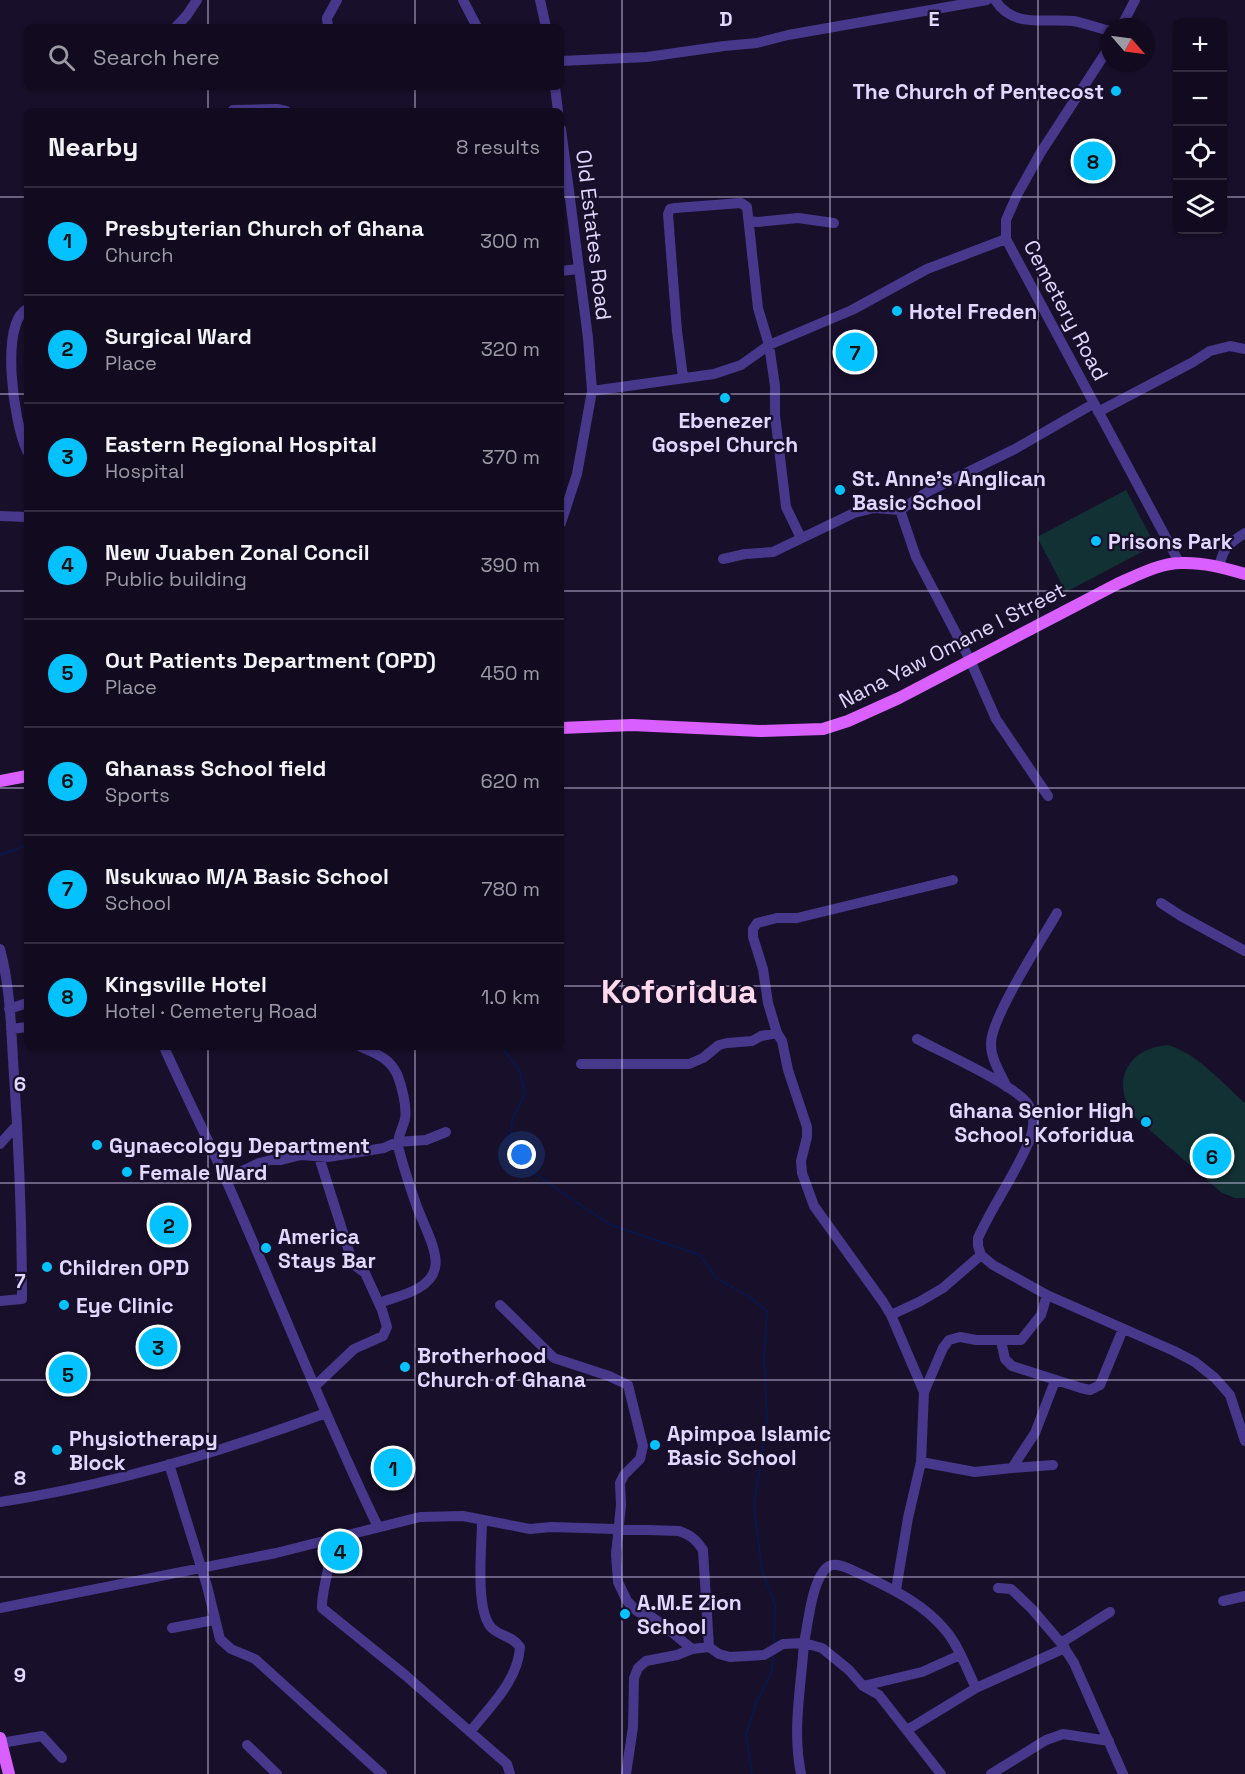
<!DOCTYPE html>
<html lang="en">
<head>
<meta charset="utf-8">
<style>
  :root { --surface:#120b20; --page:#1b1429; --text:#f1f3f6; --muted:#9c9ba5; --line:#312b3e; --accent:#04c2ff }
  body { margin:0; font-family:"Space Grotesk",sans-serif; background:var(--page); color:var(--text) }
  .controls { position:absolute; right:18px; top:18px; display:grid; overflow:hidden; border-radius:9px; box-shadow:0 2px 4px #0004 }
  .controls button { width:54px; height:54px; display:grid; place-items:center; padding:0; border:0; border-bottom:2px solid var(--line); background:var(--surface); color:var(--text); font:30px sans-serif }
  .compass { position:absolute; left:1101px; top:18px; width:54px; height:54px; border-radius:50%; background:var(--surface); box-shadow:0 2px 4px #0004; rotate:118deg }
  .you { position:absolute; left:522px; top:1155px; width:21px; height:21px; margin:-15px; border:4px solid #fff; border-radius:50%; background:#1a73e8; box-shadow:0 0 0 9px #1a73e833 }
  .badge { display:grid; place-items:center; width:39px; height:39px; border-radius:50%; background:var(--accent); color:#111; font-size:20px; font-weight:700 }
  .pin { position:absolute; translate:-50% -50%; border:3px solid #fff; box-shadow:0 2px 6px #0006 }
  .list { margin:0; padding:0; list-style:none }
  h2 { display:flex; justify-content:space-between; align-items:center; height:78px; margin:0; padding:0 24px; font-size:26px }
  h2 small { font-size:20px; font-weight:400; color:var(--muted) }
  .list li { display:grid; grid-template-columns:39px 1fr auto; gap:18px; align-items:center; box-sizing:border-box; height:108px; padding:0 24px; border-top:2px solid var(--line) }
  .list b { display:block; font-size:22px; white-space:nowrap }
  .list p { margin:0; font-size:20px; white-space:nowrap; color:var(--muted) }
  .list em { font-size:20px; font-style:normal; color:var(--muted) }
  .icon { flex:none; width:33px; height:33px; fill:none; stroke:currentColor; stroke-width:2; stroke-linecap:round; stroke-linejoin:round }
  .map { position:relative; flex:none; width:1245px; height:1774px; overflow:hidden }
  .search { position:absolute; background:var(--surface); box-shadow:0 2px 4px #0004; left:24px; top:24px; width:540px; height:66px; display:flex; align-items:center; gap:15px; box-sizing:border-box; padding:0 21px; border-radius:9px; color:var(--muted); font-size:22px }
  .panel { position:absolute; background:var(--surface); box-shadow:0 2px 4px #0004; left:24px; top:108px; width:540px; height:942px; border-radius:9px }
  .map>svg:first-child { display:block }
  .green { fill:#123134 }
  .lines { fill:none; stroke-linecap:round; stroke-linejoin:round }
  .stream { stroke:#08174a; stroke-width:2 }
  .minor { stroke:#47388b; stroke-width:10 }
  .major { stroke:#da5fff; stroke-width:12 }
  .grid { fill:none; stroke:#e2d8ff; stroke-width:1.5; stroke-opacity:0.55 }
  .poi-dot { fill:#04c2ff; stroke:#180f2a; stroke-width:2 }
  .labels { text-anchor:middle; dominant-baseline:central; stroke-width:4.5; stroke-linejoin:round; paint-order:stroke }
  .poi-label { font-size:21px; font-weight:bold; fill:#e2d8ff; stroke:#180f2a; text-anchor:start }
  .street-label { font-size:21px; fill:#e2d8ff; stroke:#180f2a }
  .town-label { font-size:33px; font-weight:bold; fill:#ffdaec; stroke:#180f2a }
  .grid-label { font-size:20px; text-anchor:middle; font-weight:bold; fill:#e2d8ff; stroke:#180f2a; stroke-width:4.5; stroke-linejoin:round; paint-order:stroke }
</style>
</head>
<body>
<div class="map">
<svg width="1245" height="1774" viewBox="0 0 1245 1774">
  <rect width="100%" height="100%" fill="#180f2a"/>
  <path class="green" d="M1126,490L1155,545L1066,592L1037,537Z
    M1168,1045C1198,1054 1222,1083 1245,1103V1198H1235L1222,1193L1137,1119C1109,1086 1125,1048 1168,1045Z"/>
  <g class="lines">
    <path class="stream" d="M0,855L27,845
      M501,1047L519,1069L525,1094L512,1120L511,1156L561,1192L611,1225L700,1255L716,1278L748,1296L767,1311L764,1356L767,1422L754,1505L762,1571L775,1604L774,1645
      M752,1774L746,1735L756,1703L772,1671L773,1653"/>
    <path class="minor" d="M463,0L477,27
      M540,0L546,27
      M995,0C1014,29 1044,18 1073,21C1085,23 1098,28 1110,31
      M176,27L187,15L197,0
      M328,27L327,18L337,0
      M1121,27L1135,0
      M1110,46L1041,152L1017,195L1006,220V239L1179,562
      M561,61L647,57L724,46L757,43L788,35L987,0
      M555,87L558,111
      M233,110L277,109L286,111
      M561,129L588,338L592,391L577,474L561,523
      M749,221L758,222L798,218L834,223
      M561,271L578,269
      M27,309C0,323 13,421 27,451
      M683,377L677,331L668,214L670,209L675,208L741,203L747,207L758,308L769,345L775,386V415L786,507L801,538
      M592,391L714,374L741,365L769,345L852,310L927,269L1006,239
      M1098,412L1193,362L1210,351L1230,346L1245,349
      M900,510L916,557L970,660L996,719L1048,796
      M0,516L27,517
      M723,559L745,554L773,552L854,513L874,508L900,510L929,491L1015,449L1093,404
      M1219,567C1223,548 1229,543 1245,533
      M1161,903L1181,916L1245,951
      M0,949C11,989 11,1033 14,1075C19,1150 22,1224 22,1299L0,1301
      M9,1009L27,1003
      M11,1029L27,1027
      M917,1039C941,1052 1015,1085 1028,1104C1037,1117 1033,1135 1026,1148C1012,1179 992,1207 978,1238V1246L981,1255L993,1265L1047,1295L1174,1351L1195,1362L1215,1378L1230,1395L1245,1441
      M164,1047C184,1092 206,1135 226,1180C277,1295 323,1413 378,1527
      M361,1047C377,1054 389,1058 397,1074C402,1086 407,1107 405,1119C403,1128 397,1137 398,1146C403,1166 410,1187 417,1207C423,1223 439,1252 435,1268C430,1291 397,1296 379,1303
      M581,1064H689L703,1058L719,1045L727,1043L752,1041L761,1036L777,1033
      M1007,1087C1000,1073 991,1059 991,1044C990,1019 1043,938 1057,913
      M0,1144L17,1125
      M225,1179L259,1163L271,1160H281L301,1155L328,1157L384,1148L397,1142L426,1140L446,1132
      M500,1305L554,1358L609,1376L628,1385L643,1446L640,1459L624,1475L620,1483L621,1505L616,1554L618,1582L627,1601L638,1612L647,1614L662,1624L692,1649
      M891,1315L919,1302L943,1288L981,1255
      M1001,1341L1005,1359L1012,1366L1081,1388L1090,1390L1100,1385L1123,1329
      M315,1386L354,1349L383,1336L387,1327L382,1310L365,1273L353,1264L319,1157
      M924,1392L943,1348L949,1340L960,1337L976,1340H1021L1041,1315L1047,1295
      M921,1462L975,1472L1012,1468L1035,1433L1055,1381
      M169,1464L207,1586L220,1639L231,1649L255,1659L382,1774
      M1012,1468L1053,1465
      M0,1502C111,1485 221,1452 326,1413
      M326,1542C335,1563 321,1586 322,1608L405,1675L507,1764L510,1774
      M998,1588L1011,1589L1032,1609L1061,1643L1074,1663L1123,1774
      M896,1590L908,1518L921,1462L924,1392L891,1315L883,1302L814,1206L802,1173L801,1161L807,1137V1127L788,1070L782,1041L777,1033L768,1003L763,969L753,937V929L757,923L777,918H797L953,880
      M1223,1601L1245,1596
      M0,1608L276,1553L420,1517L463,1516L530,1529L551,1527L679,1531C690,1535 696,1539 703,1550L709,1647L719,1654L730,1657L764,1655L783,1644L804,1643C801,1688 792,1730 801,1774
      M172,1628L214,1620
      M1061,1643L1110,1612
      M863,1686L922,1672L960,1655
      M907,1730L976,1688L1065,1648
      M470,1732C490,1706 518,1681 520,1647C512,1635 497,1636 490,1626C475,1606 482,1546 482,1520
      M1,1743L42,1736L62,1758
      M247,1745L277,1774
      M626,1774L633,1727L634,1678L638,1668L646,1661L677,1655L692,1649L709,1647
      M941,1774L879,1695L863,1686L849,1670L822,1648L804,1643C808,1625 812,1576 829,1566C838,1561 855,1572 863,1575C894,1590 924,1604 946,1631C959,1646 967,1670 976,1688
      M991,1774L1046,1740L1063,1734L1109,1741"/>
    <path class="major" d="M561,728L632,725L760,731L823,729L848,721L899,698L1119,583C1138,575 1160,563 1181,563C1203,562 1224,568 1245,574
      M0,781L27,776
      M0,1738L9,1774"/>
  </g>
  <path class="grid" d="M208,0V27M415,0V27M622,0V1774M830,0V1774M1038,0V1774M208,87V111M415,87V111M0,197H27M561,197H1178M1222,197H1245M0,394H27M561,394H1245M0,591H27M561,591H1245M0,788H27M561,788H1245M0,986H27M561,986H1245M208,1047V1774M415,1047V1774M0,1183H1245M0,1380H1245M0,1577H1245"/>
  <g class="poi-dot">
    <circle cx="1116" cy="91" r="6"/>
    <circle cx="897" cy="311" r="6"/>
    <circle cx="725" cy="398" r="6"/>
    <circle cx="840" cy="490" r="6"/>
    <circle cx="1096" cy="541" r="6"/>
    <circle cx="1146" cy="1122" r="6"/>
    <circle cx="97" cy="1145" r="6"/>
    <circle cx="127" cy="1172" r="6"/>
    <circle cx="266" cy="1248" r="6"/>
    <circle cx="47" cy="1267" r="6"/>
    <circle cx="64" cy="1305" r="6"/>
    <circle cx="405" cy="1367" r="6"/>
    <circle cx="655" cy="1445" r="6"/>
    <circle cx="57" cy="1450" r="6"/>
    <circle cx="625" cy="1614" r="6"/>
  </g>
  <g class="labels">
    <g class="poi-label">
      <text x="1104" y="91" text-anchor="end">The Church of Pentecost</text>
      <text x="909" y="311">Hotel Freden</text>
      <text x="725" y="420" text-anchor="middle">Ebenezer<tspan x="725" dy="24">Gospel Church</tspan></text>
      <text x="852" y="478">St. Anne's Anglican<tspan x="852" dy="24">Basic School</tspan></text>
      <text x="1108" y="541">Prisons Park</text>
      <text x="1134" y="1110" text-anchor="end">Ghana Senior High<tspan x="1134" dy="24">School, Koforidua</tspan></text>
      <text x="109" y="1145">Gynaecology Department</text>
      <text x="139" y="1172">Female Ward</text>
      <text x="278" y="1236">America<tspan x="278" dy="24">Stays Bar</tspan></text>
      <text x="59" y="1267">Children OPD</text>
      <text x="76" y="1305">Eye Clinic</text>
      <text x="417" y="1355">Brotherhood<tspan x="417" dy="24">Church of Ghana</tspan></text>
      <text x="667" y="1433">Apimpoa Islamic<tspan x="667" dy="24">Basic School</tspan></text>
      <text x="69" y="1438">Physiotherapy<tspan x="69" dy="24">Block</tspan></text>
      <text x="637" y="1602">A.M.E Zion<tspan x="637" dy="24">School</tspan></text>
    </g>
    <g class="street-label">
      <text transform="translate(594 235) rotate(83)">Old Estates Road</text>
      <text transform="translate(1066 310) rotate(62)">Cemetery Road</text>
      <text transform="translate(952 645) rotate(-27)">Nana Yaw Omane I Street</text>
    </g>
    <g class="town-label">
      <text x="679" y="992">Koforidua</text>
    </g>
  </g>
  <g class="grid-label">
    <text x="726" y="26">D</text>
    <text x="934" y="26">E</text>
    <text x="20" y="1091">6</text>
    <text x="20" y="1288">7</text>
    <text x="20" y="1485">8</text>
    <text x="20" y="1682">9</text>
  </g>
</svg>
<div class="controls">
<button>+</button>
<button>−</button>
<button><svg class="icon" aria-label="locate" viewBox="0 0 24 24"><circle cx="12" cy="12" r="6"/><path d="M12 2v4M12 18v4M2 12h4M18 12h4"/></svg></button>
<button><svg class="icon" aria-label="layers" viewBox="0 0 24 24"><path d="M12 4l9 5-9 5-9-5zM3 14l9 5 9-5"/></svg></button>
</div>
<svg class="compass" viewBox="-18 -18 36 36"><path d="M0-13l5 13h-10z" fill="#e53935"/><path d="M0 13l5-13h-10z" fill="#9c9ba5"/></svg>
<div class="you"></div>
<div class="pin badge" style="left:393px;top:1468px">1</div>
<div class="pin badge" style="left:169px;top:1225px">2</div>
<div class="pin badge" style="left:158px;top:1347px">3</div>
<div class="pin badge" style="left:340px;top:1551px">4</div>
<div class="pin badge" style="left:68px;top:1374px">5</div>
<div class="pin badge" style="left:1212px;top:1156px">6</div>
<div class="pin badge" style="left:855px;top:352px">7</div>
<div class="pin badge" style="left:1093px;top:161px">8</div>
<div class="search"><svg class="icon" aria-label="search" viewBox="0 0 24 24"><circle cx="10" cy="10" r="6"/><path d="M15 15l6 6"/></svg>Search here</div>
<section class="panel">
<h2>Nearby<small>8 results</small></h2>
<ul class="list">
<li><span class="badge">1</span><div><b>Presbyterian Church of Ghana</b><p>Church</p></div><em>300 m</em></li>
<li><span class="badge">2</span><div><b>Surgical Ward</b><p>Place</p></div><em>320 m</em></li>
<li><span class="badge">3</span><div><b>Eastern Regional Hospital</b><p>Hospital</p></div><em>370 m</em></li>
<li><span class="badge">4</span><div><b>New Juaben Zonal Concil</b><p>Public building</p></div><em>390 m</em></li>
<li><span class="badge">5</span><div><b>Out Patients Department (OPD)</b><p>Place</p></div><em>450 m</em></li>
<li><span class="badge">6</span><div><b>Ghanass School field</b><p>Sports</p></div><em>620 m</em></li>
<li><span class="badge">7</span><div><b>Nsukwao M/A Basic School</b><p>School</p></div><em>780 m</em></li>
<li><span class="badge">8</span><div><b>Kingsville Hotel</b><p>Hotel · Cemetery Road</p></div><em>1.0 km</em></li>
</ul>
</section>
</div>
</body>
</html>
